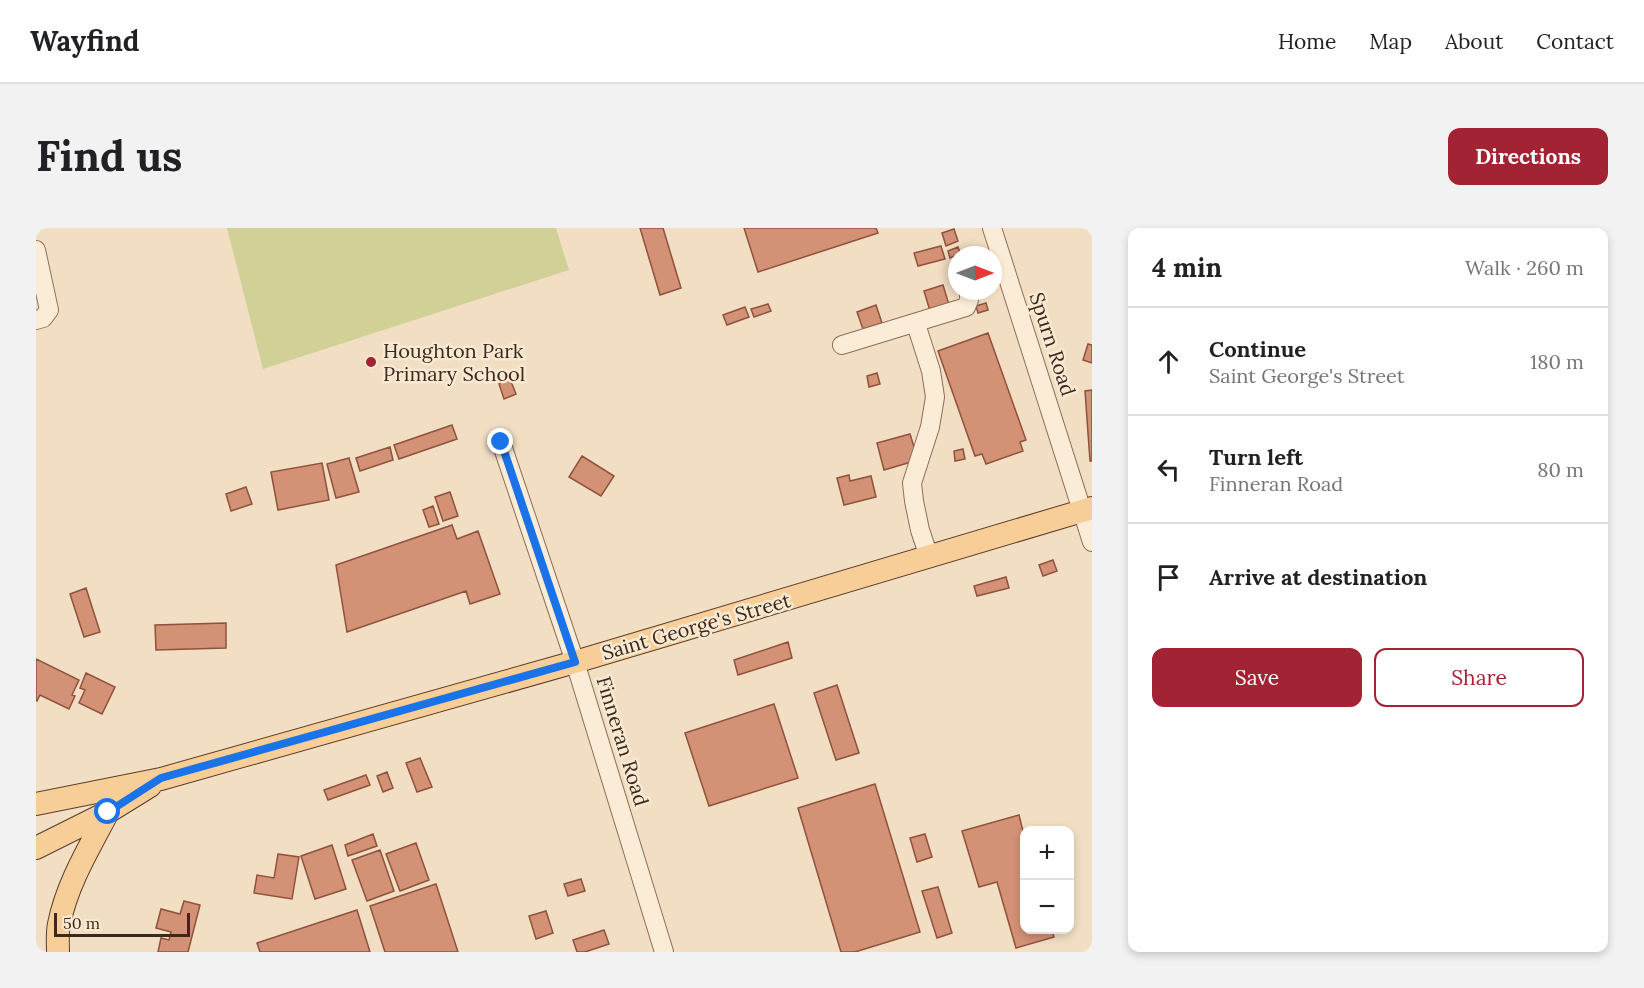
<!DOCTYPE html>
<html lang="en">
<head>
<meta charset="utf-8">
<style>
  :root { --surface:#fff; --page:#f2f2f2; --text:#202124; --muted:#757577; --line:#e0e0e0; --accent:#a22334 }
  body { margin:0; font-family:Lora,serif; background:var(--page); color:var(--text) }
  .controls { position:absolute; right:18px; bottom:18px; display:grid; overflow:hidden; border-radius:12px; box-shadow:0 3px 9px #0003 }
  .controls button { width:54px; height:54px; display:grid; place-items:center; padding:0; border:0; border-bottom:2px solid var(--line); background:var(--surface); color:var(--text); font:30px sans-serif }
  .compass { position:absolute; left:912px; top:18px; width:54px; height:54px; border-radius:50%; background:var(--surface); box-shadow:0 3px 9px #0003; rotate:90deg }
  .scale { position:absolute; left:18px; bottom:15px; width:136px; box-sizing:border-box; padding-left:6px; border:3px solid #3c281d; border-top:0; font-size:16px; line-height:21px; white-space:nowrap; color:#3c281d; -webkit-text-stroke:4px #f8e9d3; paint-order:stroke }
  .stop { position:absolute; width:18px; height:18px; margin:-14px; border:4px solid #1a73e8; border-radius:50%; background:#fff }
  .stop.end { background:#1a73e8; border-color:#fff; box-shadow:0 2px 6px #0008 }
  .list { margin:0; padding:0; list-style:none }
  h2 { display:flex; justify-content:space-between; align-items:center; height:78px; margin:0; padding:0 24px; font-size:26px }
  h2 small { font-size:20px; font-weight:400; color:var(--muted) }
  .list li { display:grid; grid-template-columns:39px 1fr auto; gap:18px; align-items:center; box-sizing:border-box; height:108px; padding:0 24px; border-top:2px solid var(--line) }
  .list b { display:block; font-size:22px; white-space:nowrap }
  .list p { margin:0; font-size:20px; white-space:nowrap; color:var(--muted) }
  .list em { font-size:20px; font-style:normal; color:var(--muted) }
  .actions { display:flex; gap:12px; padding:18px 24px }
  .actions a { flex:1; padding:14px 0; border:2px solid var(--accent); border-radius:12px; text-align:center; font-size:21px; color:var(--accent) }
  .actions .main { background:var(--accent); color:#fff }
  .icon { flex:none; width:33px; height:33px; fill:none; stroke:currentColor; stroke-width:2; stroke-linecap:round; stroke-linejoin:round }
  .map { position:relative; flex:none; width:1056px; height:724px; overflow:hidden; border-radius:12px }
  header { display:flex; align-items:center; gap:36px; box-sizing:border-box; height:84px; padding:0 30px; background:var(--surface); border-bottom:2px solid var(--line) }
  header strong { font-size:28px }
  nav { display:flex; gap:33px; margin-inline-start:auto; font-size:21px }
  .intro { display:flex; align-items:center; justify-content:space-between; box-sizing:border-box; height:144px; padding:0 36px }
  h1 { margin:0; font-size:42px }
  .button { padding:15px 27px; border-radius:12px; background:var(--accent); color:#fff; font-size:21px; font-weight:700 }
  main { display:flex; gap:36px; padding:0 36px }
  aside { flex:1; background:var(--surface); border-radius:12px; box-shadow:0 3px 9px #0003 }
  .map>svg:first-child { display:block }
  .green { fill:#d1d096 }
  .building { fill:#d39176; stroke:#8f523c; stroke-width:1.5 }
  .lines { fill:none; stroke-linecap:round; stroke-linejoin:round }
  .minor-casing { stroke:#8e6e58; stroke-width:20 }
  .major-casing { stroke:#5b3c2c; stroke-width:24 }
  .minor { stroke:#fbecd7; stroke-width:18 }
  .major { stroke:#f7ce98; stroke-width:22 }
  .route { stroke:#1a73e8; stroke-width:8 }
  .poi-dot { fill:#a22334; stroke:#f8e9d3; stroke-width:2 }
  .labels { text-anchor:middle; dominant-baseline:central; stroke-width:5; stroke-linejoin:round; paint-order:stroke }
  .street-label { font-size:20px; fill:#3c281d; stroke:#f8e9d3 }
  .poi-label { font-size:20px; fill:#3c281d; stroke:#f8e9d3; text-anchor:start }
</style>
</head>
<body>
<header>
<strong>Wayfind</strong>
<nav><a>Home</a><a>Map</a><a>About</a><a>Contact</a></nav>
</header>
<div class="intro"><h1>Find us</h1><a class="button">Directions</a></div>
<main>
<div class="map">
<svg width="1056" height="724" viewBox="0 0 1056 724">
  <rect width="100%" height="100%" fill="#f2dec3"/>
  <path class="green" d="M191,0H520L533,42L227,141Z"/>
  <path class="building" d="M604,0H627L645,60L624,67Z
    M708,0H840L842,5L722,44Z
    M918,1L922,13L910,18L906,5Z
    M905,18L909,31L882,38L878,25Z
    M922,19L925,27H921L914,30L912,23Z
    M907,57L913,77L894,83L888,63Z
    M950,75L952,82L942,85L940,78Z
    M732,76L735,83L718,89L715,81Z
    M840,77L846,95L827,101L821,84Z
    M709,79L713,89L691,97L687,87Z
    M952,105L990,212L984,214L987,223L950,236L946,226L939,228L902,123Z
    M1052,116L1056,117V135L1047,132Z
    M841,145L844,156L833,159L831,148Z
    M474,151L480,166L468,171L463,156Z
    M1056,162V233H1054L1049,163Z
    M416,197L421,211L363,231L358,217Z
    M874,206L882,232L848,242L841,215Z
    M354,219L357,232L324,243L320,230Z
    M927,221L929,231L919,233L918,223Z
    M546,228L578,248L565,268L533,249Z
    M313,230L323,264L300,270L291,236Z
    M286,235L293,272L242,282L235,244Z
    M813,247L814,253L835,248L840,269L808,277L801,250Z
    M210,259L216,276L195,283L190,266Z
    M414,264L422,288L407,293L399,269Z
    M397,278L403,296L393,299L387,282Z
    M416,297L421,311L442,303L464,366L434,376L430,363L311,404L300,337Z
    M1017,332L1021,343L1007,348L1003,337Z
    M970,349L973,360L941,368L938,358Z
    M50,360L64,404L48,409L34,366Z
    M190,395V420L120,422L119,397Z
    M752,414L756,430L702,447L698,432Z
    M0,431L43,452L36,467L39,468L33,481L4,467L1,473L0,472Z
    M50,445L79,459L66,486L43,475L49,462L44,460Z
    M801,457L823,525L800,532L778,465Z
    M738,476L762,550L673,578L649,505Z
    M384,530L396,559L381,564L370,535Z
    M351,544L357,560L347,564L341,548Z
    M330,547L334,557L292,572L288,562Z
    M839,556L884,704L819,724H805L762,580Z
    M983,587L988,607V702H1016L1018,709L980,720L961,654L943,659L926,603Z
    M337,606L341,618L312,628L309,617Z
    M889,606L896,629L881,634L874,610Z
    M380,615L393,652L364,663L350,626Z
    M296,617L310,661L279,671L265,628Z
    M344,622L358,663L331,673L316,632Z
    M242,626L263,629L256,671L218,665L221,647L238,650Z
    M545,651L549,663L532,668L528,656Z
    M400,656L422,724H349L334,678Z
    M902,659L916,705L901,710L886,663Z
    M148,673L164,677L152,724H122L125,710L133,712L135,704L120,700L125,681L144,686Z
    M321,682L334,724H224L221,715Z
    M510,683L517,705L500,711L493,688Z
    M568,702L573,716L549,724H541L537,712Z"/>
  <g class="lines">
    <defs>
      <path id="minor" d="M956,0L1056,314
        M0,22L13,82L7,90L0,92
        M880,96L895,143L899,169L894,199L876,255L878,273L884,302L893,329
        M806,117L930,79L933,72V63
        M465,214L539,434L628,724"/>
      <path id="major" d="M0,576L125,551L539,434L1056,280
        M0,620L72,584L114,558
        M22,724C22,715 21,705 23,696C31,656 53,620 72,584"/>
    </defs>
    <use href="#minor" class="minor-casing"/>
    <use href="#major" class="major-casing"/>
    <use href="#minor" class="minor"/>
    <use href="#major" class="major"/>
  </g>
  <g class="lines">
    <path class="route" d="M72,584L125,550L539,434L465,214"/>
  </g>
  <circle class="poi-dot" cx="335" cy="134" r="6"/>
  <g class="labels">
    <g class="street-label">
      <text transform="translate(1017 116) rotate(72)">Spurn Road</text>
      <text transform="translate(660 398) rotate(-16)">Saint George's Street</text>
      <text transform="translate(587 513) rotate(73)">Finneran Road</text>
    </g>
    <g class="poi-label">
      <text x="347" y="122">Houghton Park<tspan x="347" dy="23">Primary School</tspan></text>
    </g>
  </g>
</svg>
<div class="controls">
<button>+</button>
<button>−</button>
</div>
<svg class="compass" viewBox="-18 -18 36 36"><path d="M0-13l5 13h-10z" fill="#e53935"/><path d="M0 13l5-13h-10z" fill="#757577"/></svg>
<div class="scale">50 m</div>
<div class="stop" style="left:72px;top:584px"></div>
<div class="stop end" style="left:465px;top:214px"></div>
</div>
<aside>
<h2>4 min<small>Walk · 260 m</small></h2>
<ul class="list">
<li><svg class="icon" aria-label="ahead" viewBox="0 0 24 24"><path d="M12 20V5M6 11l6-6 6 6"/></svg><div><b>Continue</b><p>Saint George's Street</p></div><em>180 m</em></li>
<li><svg class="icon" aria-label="left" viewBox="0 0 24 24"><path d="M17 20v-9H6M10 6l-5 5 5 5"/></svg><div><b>Turn left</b><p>Finneran Road</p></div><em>80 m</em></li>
<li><svg class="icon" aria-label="arrive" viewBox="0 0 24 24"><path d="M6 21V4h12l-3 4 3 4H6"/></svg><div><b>Arrive at destination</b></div></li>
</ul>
<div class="actions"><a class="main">Save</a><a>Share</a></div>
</aside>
</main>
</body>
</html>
